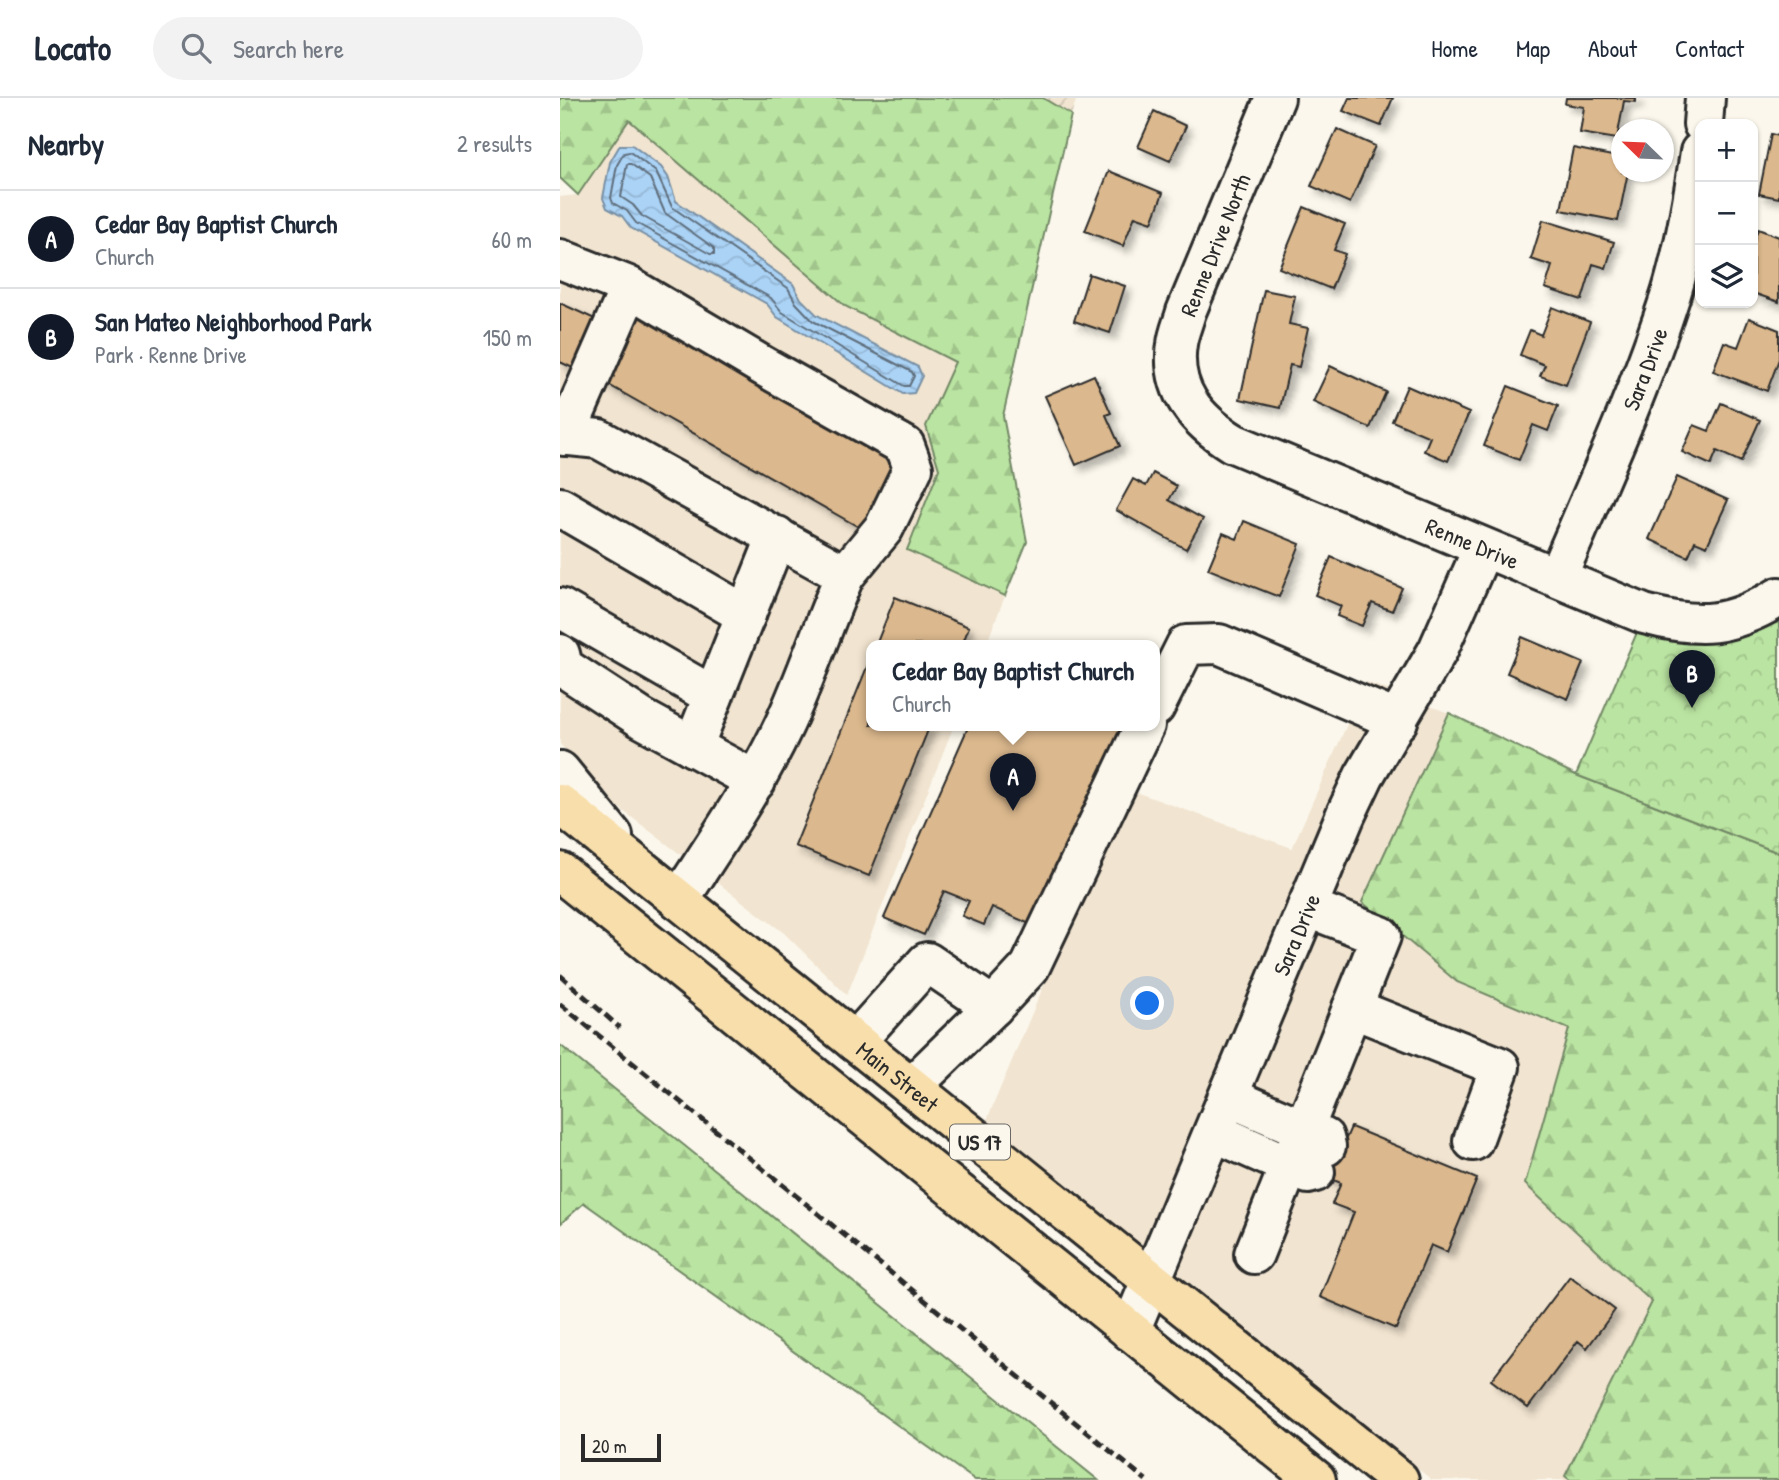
<!DOCTYPE html>
<html lang="en">
<head>
<meta charset="utf-8">
<style>
  :root { --surface:#fff; --page:#f2f2f3; --text:#1f2937; --muted:#747a83; --line:#e0e1e3; --accent:#111827 }
  body { margin:0; font-family:"Patrick Hand",sans-serif; background:var(--page); color:var(--text) }
  .controls { position:absolute; right:21px; top:21px; display:grid; overflow:hidden; border-radius:14px; box-shadow:0 2px 5px #0004 }
  .controls button { width:63px; height:63px; display:grid; place-items:center; padding:0; border:0; border-bottom:2px solid var(--line); background:var(--surface); color:var(--text); font:35px sans-serif }
  .compass { position:absolute; left:1051px; top:21px; width:63px; height:63px; border-radius:50%; background:var(--surface); box-shadow:0 2px 5px #0004; rotate:293deg }
  .scale { position:absolute; left:21px; bottom:18px; width:80px; box-sizing:border-box; padding-left:7px; border:4px solid #2b2b2b; border-top:0; font-size:19px; line-height:24px; white-space:nowrap; color:#2b2b2b; -webkit-text-stroke:5px #fbf7ec; paint-order:stroke }
  .you { position:absolute; left:588px; top:906px; width:24px; height:24px; margin:-18px; border:5px solid #fff; border-radius:50%; background:#1a73e8; box-shadow:0 0 0 10px #1a73e833 }
  .badge { display:grid; place-items:center; width:46px; height:46px; border-radius:50%; background:var(--accent); color:#fff; font-size:23px; font-weight:700 }
  .pin { position:absolute; translate:-50% -58px; filter:drop-shadow(0 2px 4px #0008) }
  .pin::after { content:''; position:absolute; top:37px; width:24px; height:21px; background:inherit; clip-path:polygon(0 0,100% 0,50% 100%) }
  .popup { position:absolute; left:306px; top:542px; width:294px; height:91px; box-sizing:border-box; display:grid; place-content:center; border-radius:14px; background:var(--surface); filter:drop-shadow(0 2px 5px #0005); font-size:23px; white-space:nowrap; color:var(--muted) }
  .popup b { font-size:26px; color:var(--text) }
  .popup::after { content:''; position:absolute; left:50%; top:100%; margin-left:-14px; border:14px solid transparent; border-top-color:var(--surface) }
  .list { margin:0; padding:0; list-style:none }
  h2 { display:flex; justify-content:space-between; align-items:center; height:91px; margin:0; padding:0 28px; font-size:30px }
  h2 small { font-size:23px; font-weight:400; color:var(--muted) }
  .list li { display:grid; grid-template-columns:46px 1fr auto; gap:21px; align-items:center; box-sizing:border-box; height:98px; padding:0 28px; border-top:2px solid var(--line) }
  .list b { display:block; font-size:26px; white-space:nowrap }
  .list p { margin:0; font-size:23px; white-space:nowrap; color:var(--muted) }
  .list em { font-size:23px; font-style:normal; color:var(--muted) }
  .icon { flex:none; width:38px; height:38px; fill:none; stroke:currentColor; stroke-width:2; stroke-linecap:round; stroke-linejoin:round }
  .map { position:relative; flex:none; width:1219px; height:1382px; overflow:hidden }
  header { display:flex; align-items:center; gap:42px; box-sizing:border-box; height:98px; padding:0 35px; background:var(--surface); border-bottom:2px solid var(--line) }
  header strong { font-size:33px }
  nav { display:flex; gap:38px; margin-inline-start:auto; font-size:24px }
  .search { width:490px; height:63px; background:var(--page); display:flex; align-items:center; gap:18px; box-sizing:border-box; padding:0 24px; border-radius:38px; color:var(--muted); font-size:26px }
  main { display:flex }
  aside { flex:1; background:var(--surface) }
  .map>svg:first-child { display:block }
  .built { fill:#f1e4d0 }
  .industrial { fill:url(#industrial-furrows) }
  .forest { fill:url(#forest-firs); stroke:#728866; stroke-width:2 }
  .park { fill:url(#park-crowns); stroke:#728866; stroke-width:2 }
  .water { fill:url(#water-waves); stroke:#7890a5; stroke-width:2 }
  .lines { fill:none; stroke-linecap:round; stroke-linejoin:round }
  .shore { stroke:#5e6e7c; stroke-width:2 }
  .building { fill:#dbb88d; stroke:#2b2b2b; stroke-width:2; filter:url(#shadow) }
  .minor-casing { stroke:#2b2b2b; stroke-width:44 }
  .major-casing { stroke:#2b2b2b; stroke-width:44 }
  .minor { stroke:#fbf7ec; stroke-width:38 }
  .major { stroke:#f8deab; stroke-width:38 }
  .rail { stroke:#2b2b2b; stroke-width:5; stroke-dasharray:10 5; stroke-linecap:butt }
  .labels { text-anchor:middle; dominant-baseline:central; stroke-width:6; stroke-linejoin:round; paint-order:stroke }
  .shield { fill:#fbf7ec; stroke:#696865; stroke-width:2 }
  .shield-label { font-size:21px; font-weight:bold; fill:#2b2b2b }
  .street-label { font-size:23px; fill:#2b2b2b; stroke:#fbf7ec }
</style>
</head>
<body>
<header>
<strong>Locato</strong>
<div class="search"><svg class="icon" aria-label="search" viewBox="0 0 24 24"><circle cx="10" cy="10" r="6"/><path d="M15 15l6 6"/></svg>Search here</div>
<nav><a>Home</a><a>Map</a><a>About</a><a>Contact</a></nav>
</header>
<main>
<aside>
<h2>Nearby<small>2 results</small></h2>
<ul class="list">
<li><span class="badge">A</span><div><b>Cedar Bay Baptist Church</b><p>Church</p></div><em>60 m</em></li>
<li><span class="badge">B</span><div><b>San Mateo Neighborhood Park</b><p>Park · Renne Drive</p></div><em>150 m</em></li>
</ul>
</aside>
<div class="map">
<svg width="1219" height="1382" viewBox="0 0 1219 1382">
  <defs>
    <pattern id="industrial-furrows" width="10" height="10" patternUnits="userSpaceOnUse" patternTransform="scale(1.75)"><rect width="10" height="10" fill="#f1e4d0"/><path d="M-1 1l2-2M0 10L10 0M9 11l2-2" fill="none" stroke="#cfc4b3"/></pattern>
    <pattern id="forest-firs" width="22" height="20" patternUnits="userSpaceOnUse" patternTransform="scale(1.75)"><rect width="22" height="20" fill="#bae4a1"/><path d="M5 1l3.5 6h-7zM16 11l3.5 6h-7z" fill="#a0c48b"/></pattern>
    <pattern id="park-crowns" width="20" height="18" patternUnits="userSpaceOnUse" patternTransform="scale(1.75)"><rect width="20" height="18" fill="#bae4a1"/><path d="M2 6a3 3 0 1 1 6 0M12 15a3 3 0 1 1 6 0" fill="none" stroke="#a0c48b"/></pattern>
    <pattern id="water-waves" width="16" height="10" patternUnits="userSpaceOnUse" patternTransform="scale(1.75)"><rect width="16" height="10" fill="#abd3f6"/><path d="M0 5q4-4 8 0t8 0" fill="none" stroke="#93b5d3"/></pattern>
    <filter id="shadow"><feDropShadow dx="6" dy="6" stdDeviation="3.5" flood-color="#0004"/></filter>
  </defs>
  <rect width="100%" height="100%" fill="#fbf7ec"/>
  <filter id="ink" filterUnits="userSpaceOnUse"><feTurbulence type="fractalNoise" baseFrequency=".0143" numOctaves="2"/><feDisplacementMap in="SourceGraphic" scale="14" xChannelSelector="R" yChannelSelector="G"/><feConvolveMatrix kernelMatrix="1 2 1 2 8 2 1 2 1" color-interpolation-filters="sRGB"/></filter>
  <g filter="url(#ink)">
    <path class="built" d="M68,22L285,208L395,264L366,328L379,370L347,452L445,498L426,547H311V627H394L287,897L224,835L49,702L0,646V99L18,97Z
      M806,584L889,615L802,804L897,884L1009,931L965,1086L1092,1204L1005,1378L1010,1382H872L426,1024L567,691L732,750Z"/>
    <path class="industrial" d="M483,0H517L511,17Z"/>
    <path class="forest" d="M0,0H483L511,17L443,318L467,444L445,498L347,452L379,371L366,328L395,264L285,208L69,22L18,97L0,80Z
      M889,615L1016,677L1219,755V1382H1010L1005,1378L1092,1204L965,1086L1009,931L897,884L802,804Z
      M0,947L538,1382H415L24,1105L0,1126Z"/>
    <path class="park" d="M1219,520V755L1016,677L1078,532C1130,551 1171,546 1219,520Z"/>
    <path class="water" d="M60,47H72L101,69L108,79L116,103L233,186L241,201L257,217L358,269L362,278L354,295L343,296L217,219L207,206L71,130L62,118L47,110L43,100L50,64Z"/>
    <g class="lines">
      <path class="shore" d="M70,54L96,74L112,109L228,190L236,205L253,223L352,274L354,278L349,288H344L222,214L211,200L76,125L67,113L53,105L51,100L57,67L64,55Z
        M67,66H71L90,80L105,115L154,150V156H150L82,118L73,107L61,99Z"/>
    </g>
    <path class="building" d="M789,0H833L821,28L783,13Z
      M1006,0H1076V4L1064,3L1057,41L1020,35L1024,9L1005,6Z
      M594,13L626,28L610,63L578,49Z
      M777,31L815,48L790,105L751,88Z
      M1211,36L1219,38V100L1199,96Z
      M1013,50L1062,60V74H1068L1058,123L1001,112Z
      M549,73L603,95L592,124L575,118L563,148L525,133Z
      M744,109L785,126L774,152L785,156L771,191L719,170Z
      M983,122L1054,144L1046,170L1033,166L1022,202L985,190L992,168L971,161Z
      M1198,131L1219,139V204L1193,195V146Z
      M529,176L565,188L550,235L514,223Z
      M704,192L735,198L729,226L748,230L739,269L730,267L720,310L680,301Z
      M0,205L37,222L15,271L0,264Z
      M992,209L1030,224L1006,287L980,278L985,267L960,257L970,232L981,237Z
      M78,216L340,366L302,431L40,282Z
      M1189,220L1219,232V261L1207,293L1153,273L1164,244L1178,249Z
      M770,268L826,294L810,330L753,304Z
      M534,277L551,315L546,317L560,348L516,367L485,298Z
      M847,288L909,315L888,363L864,353L870,339L832,323Z
      M948,288L998,308L988,333L973,327L959,362L924,348Z
      M1161,305L1200,322L1181,364L1157,353L1151,367L1122,354L1134,327L1149,333Z
      M593,375L617,388L609,402L643,421L626,451L556,412L573,381L586,388Z
      M1117,379L1168,402L1147,448L1135,443L1128,459L1089,441Z
      M684,423L740,446L719,499L648,471L663,435L677,441Z
      M771,459L842,490L832,513L812,505L802,528L777,518L781,508L755,497Z
      M335,499L409,529L402,547H316Z
      M962,539L1023,565L1008,601L947,575Z
      M311,559V627H370L309,778L235,748Z
      M409,627H555L570,634L483,832L432,809L424,827L402,818L409,803L384,793L364,837L324,820Z
      M791,1029L917,1081L887,1154L871,1147L836,1231L760,1199L794,1114L772,1106L781,1085L745,1070L780,1054Z
      M1010,1178L1055,1212L1027,1250L1018,1243L968,1310L931,1282Z"/>
    <g class="lines">
      <defs>
        <g id="minor">
          <path id="s1" d="M715,0L626,214C623,225 618,236 617,246C610,292 636,322 673,345L1084,516C1139,531 1170,529 1219,499"/>
          <path d="M1143,26L1145,0"/>
          <path d="M0,161L66,187L203,268L345,348L353,370L324,430L285,477"/>
          <path d="M0,337L39,341L285,477C263,526 247,578 224,627C195,689 156,745 119,802"/>
          <path d="M5,338L70,189"/>
          <path d="M0,409L186,517"/>
          <path id="s2" d="M997,479C1037,386 1080,293 1111,196C1125,150 1133,102 1140,54"/>
          <path d="M0,510L153,598"/>
          <path d="M0,556L3,569L81,620L196,683"/>
          <path d="M595,609L626,547L659,546L838,623"/>
          <path d="M133,649L217,438"/>
          <path d="M0,673L53,738"/>
          <path d="M433,909L470,869L585,627"/>
          <path d="M792,910L940,969L913,1043"/>
          <path d="M295,944L367,864L433,909L351,989"/>
          <path d="M669,999L764,1040L766,1048"/>
          <path d="M654,1034L748,1076L755,1074"/>
          <path d="M694,1156L821,838L747,809"/>
          <path id="s3" d="M570,1233L786,716L804,678L878,552L923,450"/>
        </g>
        <g id="major">
          <path id="s4" d="M0,706L839,1382"/>
          <path d="M0,774L756,1382"/>
        </g>
      </defs>
      <use href="#minor" class="minor-casing"/>
      <use href="#major" class="major-casing"/>
      <use href="#minor" class="minor"/>
      <use href="#major" class="major"/>
      <path class="rail" d="M0,877L60,930
        M0,906L586,1382"/>
    </g>
  </g>
  <g class="labels">
    <rect class="shield" x="390" y="1026.5" width="60" height="35" rx="5"/>
    <g class="shield-label">
      <text x="420" y="1044">US 17</text>
    </g>
    <g class="street-label">
      <text transform="translate(655 147) rotate(-68)">Renne Drive North</text>
      <text stroke="none"><textPath href="#s2" startOffset="226">Sara Drive</textPath></text>
      <text stroke="none"><textPath href="#s1" startOffset="646">Renne Drive</textPath></text>
      <text stroke="none"><textPath href="#s3" startOffset="430">Sara Drive</textPath></text>
      <text stroke="none"><textPath href="#s4" startOffset="434">Main Street</textPath></text>
    </g>
  </g>
</svg>
<div class="controls">
<button>+</button>
<button>−</button>
<button><svg class="icon" aria-label="layers" viewBox="0 0 24 24"><path d="M12 4l9 5-9 5-9-5zM3 14l9 5 9-5"/></svg></button>
</div>
<svg class="compass" viewBox="-18 -18 36 36"><path d="M0-13l5 13h-10z" fill="#e53935"/><path d="M0 13l5-13h-10z" fill="#747a83"/></svg>
<div class="scale">20 m</div>
<div class="you"></div>
<div class="pin badge" style="left:453px;top:713px">A</div>
<div class="popup"><b>Cedar Bay Baptist Church</b>Church</div>
<div class="pin badge" style="left:1132px;top:610px">B</div>
</div>
</main>
</body>
</html>
